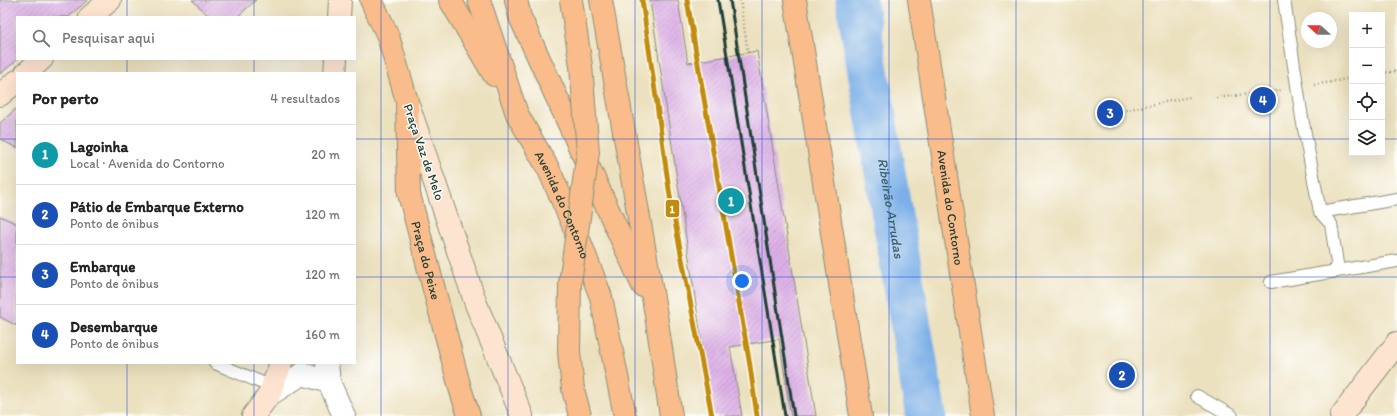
<!DOCTYPE html>
<html lang="pt">
<head>
<meta charset="utf-8">
<style>
  :root { --surface:#fff; --page:#f6f6f6; --text:#222; --muted:#767676; --line:#e0e0e0; --accent:#c8321e }
  body { margin:0; font-family:Itim,sans-serif; background:var(--page); color:var(--text) }
  .controls { position:absolute; right:12px; top:12px; display:grid; overflow:hidden; border-radius:0px; box-shadow:0 4px 16px #0002 }
  .controls button { width:36px; height:36px; display:grid; place-items:center; padding:0; border:0; border-bottom:1px solid var(--line); background:var(--surface); color:var(--text); font:20px sans-serif }
  .compass { position:absolute; left:1301px; top:12px; width:36px; height:36px; border-radius:50%; background:var(--surface); box-shadow:0 4px 16px #0002; rotate:291deg }
  .you { position:absolute; left:742px; top:281px; width:14px; height:14px; margin:-10px; border:3px solid #fff; border-radius:50%; background:#1a73e8; box-shadow:0 0 0 6px #1a73e833 }
  .badge { display:grid; place-items:center; width:26px; height:26px; border-radius:50%; background:var(--accent); color:#fff; font-size:13px; font-weight:700 }
  .pin { position:absolute; translate:-50% -50%; border:2px solid #fff; box-shadow:0 1px 4px #0006 }
  .list { margin:0; padding:0; list-style:none }
  h2 { display:flex; justify-content:space-between; align-items:center; height:52px; margin:0; padding:0 16px; font-size:17px }
  h2 small { font-size:13px; font-weight:400; color:var(--muted) }
  .list li { display:grid; grid-template-columns:26px 1fr auto; gap:12px; align-items:center; box-sizing:border-box; height:60px; padding:0 16px; border-top:1px solid var(--line) }
  .list b { display:block; font-size:15px; white-space:nowrap }
  .list p { margin:0; font-size:13px; white-space:nowrap; color:var(--muted) }
  .list em { font-size:13px; font-style:normal; color:var(--muted) }
  .icon { flex:none; width:22px; height:22px; fill:none; stroke:currentColor; stroke-width:2; stroke-linecap:round; stroke-linejoin:round }
  .map { position:relative; flex:none; width:1397px; height:416px; overflow:hidden }
  .search { position:absolute; background:var(--surface); box-shadow:0 4px 16px #0002; left:16px; top:16px; width:340px; height:44px; display:flex; align-items:center; gap:10px; box-sizing:border-box; padding:0 14px; border-radius:0px; color:var(--muted); font-size:15px }
  .panel { position:absolute; background:var(--surface); box-shadow:0 4px 16px #0002; left:16px; top:72px; width:340px; height:292px; border-radius:0px }
  .map>svg:first-child { display:block }
  .lines { fill:none; stroke-linecap:round; stroke-linejoin:round }
  .river { stroke:#7aafe8; stroke-width:41 }
  .building { fill:url(#building-hatch) }
  .lane-casing { stroke:#868f7a; stroke-width:14 }
  .street-casing { stroke:#868f7a; stroke-width:24 }
  .secondary-casing { stroke:#868f7a; stroke-width:24 }
  .primary-casing { stroke:#868f7a; stroke-width:24 }
  .highway-casing { stroke:#868f7a; stroke-width:24 }
  .path { stroke:#868f7a; stroke-width:2.5; stroke-dasharray:1 3; stroke-linecap:butt }
  .lane { stroke:#fff; stroke-width:12 }
  .street { stroke:#fff; stroke-width:22 }
  .secondary { stroke:#fde4d0; stroke-width:22 }
  .primary { stroke:#f9bc8a; stroke-width:22 }
  .highway { stroke:#f9bc8a; stroke-width:22 }
  .rail { stroke:#1f3d34; stroke-width:3 }
  .primary-bridge-casing { stroke:#868f7a; stroke-width:24; stroke-linecap:butt }
  .primary-bridge { stroke:#f9bc8a; stroke-width:22 }
  .metro-1-casing { stroke:#fdfcf7; stroke-width:8 }
  .metro-1 { stroke:#c18c0d; stroke-width:5 }
  .grid { fill:none; stroke:#1d4ed8; stroke-width:1; stroke-opacity:0.55 }
  .labels { text-anchor:middle; dominant-baseline:central; stroke-width:3; stroke-linejoin:round; paint-order:stroke }
  .street-label { font-size:13px; fill:#1f3d34; stroke:#fdfcf7 }
  .water-label { font-size:14px; font-style:italic; fill:#3a5f6a; stroke:#fdfcf7 }
  .line-badge { stroke:#fdfcf7; stroke-width:1.5 }
  .badge-label { font-size:11px; text-anchor:middle; font-weight:bold; fill:#fff }
</style>
</head>
<body>
<div class="map">
<svg width="1397" height="416" viewBox="0 0 1397 416">
  <defs>
    <pattern id="building-hatch" width="6" height="6" patternUnits="userSpaceOnUse"><rect width="6" height="6" fill="#deb1e8"/><path d="M-1 1l2-2M0 6l6-6M5 7l2-2" fill="none" stroke="#b391bd"/></pattern>
  </defs>
  <rect width="100%" height="100%" fill="#fdfcf7"/>
  <filter id="ink" filterUnits="userSpaceOnUse"><feTurbulence type="fractalNoise" baseFrequency=".025" numOctaves="2"/><feDisplacementMap in="SourceGraphic" scale="8" xChannelSelector="R" yChannelSelector="G"/><feConvolveMatrix kernelMatrix="1 2 1 2 8 2 1 2 1" color-interpolation-filters="sRGB"/></filter>
  <filter id="wash" filterUnits="userSpaceOnUse"><feTurbulence type="fractalNoise" baseFrequency=".012" numOctaves="4" result="noise"/><feDisplacementMap in="SourceGraphic" scale="16" xChannelSelector="R" yChannelSelector="G"/><feGaussianBlur stdDeviation="0.9" result="paint"/><feColorMatrix in="noise" values="0 0 0 0 0 0 0 0 0 0 0 0 0 0 0 0 0 1.4 0 .05"/><feComposite in="paint" operator="in"/></filter>
  <g filter="url(#wash)">
    <rect width="100%" height="100%" fill="#ece1bf"/>
    <g class="lines">
      <path class="river" id="s1" d="M856,0L926,416"/>
    </g>
    <g id="blocks">
      <path class="building" d="M0,0H88L68,17H17V60L0,74Z
        M192,0H256L237,17H210Z
        M650,0H678L688,63L757,51L816,416H791L779,339L730,347L742,416H713Z
        M17,108V148L0,139V123Z
        M0,216L17,224V326L0,317Z"/>
    </g>
  </g>
  <g filter="url(#ink)">
    <use href="#blocks" fill-opacity="0" stroke="#868f7a" stroke-width="1"/>
    <g class="lines">
      <defs>
        <path id="lane" d="M1284,0L1302,118L1320,212L1331,224L1338,270
          M1320,212L1397,199
          M1271,282L1397,261
          M215,363L272,387
          M1197,396L1232,416"/>
        <path id="street" d="M327,363L329,382L344,416
          M269,395L302,374L329,382"/>
        <path id="secondary" d="M90,17L110,0
          M339,17L340,0
          M26,73L42,59
          M335,73L336,59
          M0,95L17,81
          M409,107L476,304L522,416
          M253,416L269,395L281,363
          M1341,416L1397,343"/>
        <g id="primary">
          <path id="s2" d="M371,0L388,36L407,101L409,194L460,388L469,416"/>
          <path d="M795,0L861,416"/>
          <path id="s3" d="M919,0L983,416"/>
        </g>
        <g id="highway">
          <path d="M450,0L494,75"/>
          <path id="s4" d="M479,0L517,114L549,170L577,234L601,297L625,416"/>
          <path d="M516,0L520,17L643,286"/>
          <path d="M601,0L656,315L671,416"/>
        </g>
      </defs>
      <use href="#lane" class="lane-casing"/>
      <use href="#street" class="street-casing"/>
      <use href="#secondary" class="secondary-casing"/>
      <use href="#primary" class="primary-casing"/>
      <use href="#highway" class="highway-casing"/>
      <path class="path" d="M740,0L748,53
        M1382,73L1397,71
        M1314,85L1352,78
        M1216,98L1282,90
        M1110,113L1190,97"/>
      <use href="#lane" class="lane"/>
      <use href="#street" class="street"/>
      <use href="#secondary" class="secondary"/>
      <use href="#primary" class="primary"/>
      <use href="#highway" class="highway"/>
      <path class="rail" d="M718,0L785,416
        M730,0L794,416"/>
      <defs>
        <path id="primary-bridge" d="M571,0L581,66L588,152L570,283L569,352L573,389L580,416"/>
      </defs>
      <use href="#primary-bridge" class="primary-bridge-casing"/>
      <use href="#primary-bridge" class="primary-bridge"/>
      <defs>
        <path id="metro-1" d="M642,0L670,196L712,416
          M687,0L750,366L757,416"/>
      </defs>
      <use href="#metro-1" class="metro-1-casing"/>
      <use href="#metro-1" class="metro-1"/>
    </g>
  </g>
  <path class="grid" d="M127,0V17M254,0V17M381,0V416M508,0V416M635,0V416M762,0V416M889,0V416M1016,0V416M1143,0V416M1270,0V416M127,59V73M254,59V73M0,139H17M355,139H1352M1382,139H1397M0,277H17M355,277H1397M127,363V416M254,363V416"/>
  <g class="labels">
    <g class="street-label">
      <text transform="translate(424 152) rotate(71)">Praça Vaz de Melo</text>
      <text stroke="none"><textPath href="#s4" startOffset="222">Avenida do Contorno</textPath></text>
      <text stroke="none"><textPath href="#s3" startOffset="210">Avenida do Contorno</textPath></text>
      <text stroke="none"><textPath href="#s2" startOffset="269">Praça do Peixe</textPath></text>
    </g>
    <g class="water-label">
      <text stroke="none"><textPath href="#s1" startOffset="211">Ribeirão Arrudas</textPath></text>
    </g>
  </g>
  <rect class="line-badge" x="665" y="199" width="15" height="19" rx="4" fill="#c18c0d"/>
  <g class="badge-label">
    <text x="672" y="213">1</text>
  </g>
</svg>
<div class="controls">
<button>+</button>
<button>−</button>
<button><svg class="icon" aria-label="locate" viewBox="0 0 24 24"><circle cx="12" cy="12" r="6"/><path d="M12 2v4M12 18v4M2 12h4M18 12h4"/></svg></button>
<button><svg class="icon" aria-label="layers" viewBox="0 0 24 24"><path d="M12 4l9 5-9 5-9-5zM3 14l9 5 9-5"/></svg></button>
</div>
<svg class="compass" viewBox="-18 -18 36 36"><path d="M0-13l5 13h-10z" fill="#e53935"/><path d="M0 13l5-13h-10z" fill="#767676"/></svg>
<div class="you"></div>
<div class="pin badge" style="left:731px;top:201px;background:#0f9aa8">1</div>
<div class="pin badge" style="left:1122px;top:375px;background:#1a4fb4">2</div>
<div class="pin badge" style="left:1110px;top:113px;background:#1a4fb4">3</div>
<div class="pin badge" style="left:1263px;top:100px;background:#1a4fb4">4</div>
<div class="search"><svg class="icon" aria-label="search" viewBox="0 0 24 24"><circle cx="10" cy="10" r="6"/><path d="M15 15l6 6"/></svg>Pesquisar aqui</div>
<section class="panel">
<h2>Por perto<small>4 resultados</small></h2>
<ul class="list">
<li><span class="badge" style="background:#0f9aa8">1</span><div><b>Lagoinha</b><p>Local · Avenida do Contorno</p></div><em>20 m</em></li>
<li><span class="badge" style="background:#1a4fb4">2</span><div><b>Pátio de Embarque Externo</b><p>Ponto de ônibus</p></div><em>120 m</em></li>
<li><span class="badge" style="background:#1a4fb4">3</span><div><b>Embarque</b><p>Ponto de ônibus</p></div><em>120 m</em></li>
<li><span class="badge" style="background:#1a4fb4">4</span><div><b>Desembarque</b><p>Ponto de ônibus</p></div><em>160 m</em></li>
</ul>
</section>
</div>
</body>
</html>
